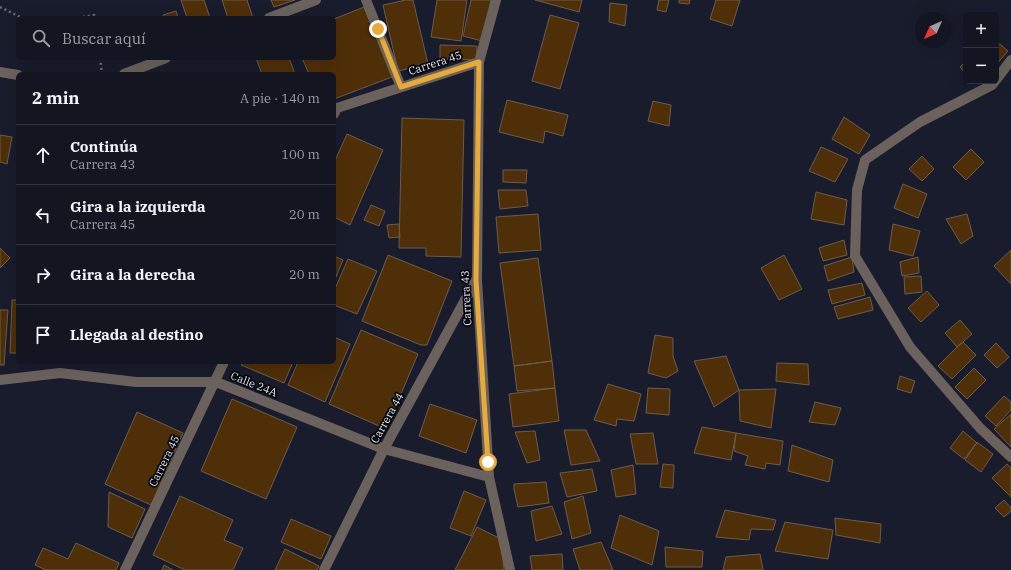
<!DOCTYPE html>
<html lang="es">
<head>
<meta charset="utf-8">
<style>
  :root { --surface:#131521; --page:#20222e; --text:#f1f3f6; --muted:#9d9fa5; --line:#32343f }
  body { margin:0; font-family:"IBM Plex Serif",serif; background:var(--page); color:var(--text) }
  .controls { position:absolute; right:12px; top:12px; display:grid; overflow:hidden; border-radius:6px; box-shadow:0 4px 16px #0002 }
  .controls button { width:36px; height:36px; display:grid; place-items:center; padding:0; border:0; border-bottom:1px solid var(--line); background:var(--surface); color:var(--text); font:20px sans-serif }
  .compass { position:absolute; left:915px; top:12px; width:36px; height:36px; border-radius:50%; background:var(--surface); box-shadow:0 4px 16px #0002; rotate:225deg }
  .stop { position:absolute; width:12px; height:12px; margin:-9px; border:3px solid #e9ab38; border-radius:50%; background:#fff }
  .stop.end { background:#e9ab38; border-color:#fff; box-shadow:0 1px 4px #0008 }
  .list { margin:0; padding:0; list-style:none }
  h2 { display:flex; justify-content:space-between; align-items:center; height:52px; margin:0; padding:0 16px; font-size:17px }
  h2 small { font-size:13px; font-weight:400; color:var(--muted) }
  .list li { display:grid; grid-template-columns:26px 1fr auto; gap:12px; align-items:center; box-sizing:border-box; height:60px; padding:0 16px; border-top:1px solid var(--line) }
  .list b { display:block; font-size:15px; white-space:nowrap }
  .list p { margin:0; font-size:13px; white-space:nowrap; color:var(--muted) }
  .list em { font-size:13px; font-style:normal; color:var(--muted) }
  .icon { flex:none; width:22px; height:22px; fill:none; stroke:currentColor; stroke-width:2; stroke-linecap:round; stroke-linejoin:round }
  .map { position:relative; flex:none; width:1011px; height:570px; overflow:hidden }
  .search { position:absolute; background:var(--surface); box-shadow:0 4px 16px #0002; left:16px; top:16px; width:320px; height:44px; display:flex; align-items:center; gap:10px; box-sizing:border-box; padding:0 14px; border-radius:6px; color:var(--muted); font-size:15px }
  .panel { position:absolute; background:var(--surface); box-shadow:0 4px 16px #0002; left:16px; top:72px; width:320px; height:292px; border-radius:6px }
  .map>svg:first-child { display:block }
  .building { fill:#4f2f07; stroke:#6c5c4c }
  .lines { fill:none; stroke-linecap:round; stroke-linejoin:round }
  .path { stroke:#686b79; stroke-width:2.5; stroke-dasharray:2 3; stroke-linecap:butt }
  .street { stroke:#6b625d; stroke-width:10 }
  .route { stroke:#e9ab38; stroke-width:5 }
  .labels { text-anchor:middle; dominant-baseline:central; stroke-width:3.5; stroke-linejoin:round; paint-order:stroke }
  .street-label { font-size:11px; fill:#e2e5f0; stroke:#06070d }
</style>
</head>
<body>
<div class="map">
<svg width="1011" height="570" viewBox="0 0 1011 570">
  <rect width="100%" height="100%" fill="#191c2c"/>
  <path class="building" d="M181,0H204L210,18H187Z
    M222,0H247L253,18H228Z
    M271,0H295L274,7Z
    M406,0H413L428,64L398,71L383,5Z
    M437,0H467L461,41L431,37Z
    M471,0H491L482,41L463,36Z
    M535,0H582L579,12Z
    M659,0H669L666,12L657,10Z
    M679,0H690L689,4L679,3Z
    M716,0H740L732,26L710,19Z
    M610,3L627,5L625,26L609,22Z
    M364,7L392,77L334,99V74H309L302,58H334V19Z
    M176,11L178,18H164L163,15Z
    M550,15L579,23L560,89L532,81Z
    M996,41L1008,51L996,65Z
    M440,45L477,46V60L440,59Z
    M256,58H289L295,74H262Z
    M966,61V74L960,67Z
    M507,100L568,115L563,136L545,131L543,143L499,132Z
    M653,101L671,105L669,126L648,121Z
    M844,117L870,135L859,154L832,139Z
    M402,118L464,120L461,257L426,256V248H399Z
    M347,134L383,150L350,225L334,217V163Z
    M0,135L12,137L7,164L0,162Z
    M821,147L848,159L835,182L809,171Z
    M971,149L984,162L966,180L953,167Z
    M922,156L934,169L922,181L909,169Z
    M503,170H527L526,183L503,182Z
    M903,184L927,194L918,218L894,208Z
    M498,190H526L528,206L500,209Z
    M816,192L847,200L844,225L811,219Z
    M371,205L385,211L379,226L364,220Z
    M538,214L541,250L499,253L496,217Z
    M967,214L973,236L961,244L946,219Z
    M399,224L400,237L389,238L387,225Z
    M893,224L920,231L913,256L889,250Z
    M844,240L847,255L823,261L819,248Z
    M0,248L10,258L0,268Z
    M1011,250V284L994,266Z
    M388,255L452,281L427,345H421L362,321Z
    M784,255L802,289L779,300L761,268Z
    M334,256L343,260L334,282Z
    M852,257L854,272L828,281L824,266Z
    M918,257L919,273L902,276L900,262Z
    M538,258L552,361L514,366L500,263Z
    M348,259L377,271L357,314L334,305V291Z
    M921,276L922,292L905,294L904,277Z
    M862,283L865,295L832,304L828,290Z
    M927,291L939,305L921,322L908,308Z
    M870,297L873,310L838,319L834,307Z
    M12,300H18V353H10Z
    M0,310H8L4,365H0Z
    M960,320L972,334L957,347L945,333Z
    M361,330L418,354L386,429L329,404Z
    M655,335L673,338V356L678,371L666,378L648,373Z
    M334,337L350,344L325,402L288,385L298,362H334Z
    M963,342L976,355L952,379L938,366L957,347Z
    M996,343L1009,357L997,368L984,355Z
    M726,356L739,390L714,407L694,361Z
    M552,361L555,388L517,391L514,366Z
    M242,362H293L284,383L241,365Z
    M777,363L808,364L809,385L776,381Z
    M974,368L986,380L967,399L955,387Z
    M900,376L915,381L911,393L897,389Z
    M608,384L641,394L634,421L617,419L616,426L594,420Z
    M555,388L559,421L513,427L509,394Z
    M648,388L670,389L669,415L646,413Z
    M776,389L771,428L740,421L739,390Z
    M1004,396L1011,402V410L996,426L985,416Z
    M232,399L297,427L266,499L201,471Z
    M815,402L841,408L835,425L809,422Z
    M430,404L477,420L466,453L419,436Z
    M137,412L183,433L151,505L105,484Z
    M1011,414V447L994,429Z
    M702,427L736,433L731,460L694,453Z
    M564,430H586L600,461L571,465Z
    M535,431L540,460L527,463L515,432Z
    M963,431L977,443L964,459L950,448Z
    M653,433L658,464H636L630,434Z
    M736,433L783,441L780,465L766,463L765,469L745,465L748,456L734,451Z
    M977,442L993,454L981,472L965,460Z
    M792,445L833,460L829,482L788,471Z
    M663,464L674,465L673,488L660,487Z
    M1007,464L1011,468V497L992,478Z
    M633,465L636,494L616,497L611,470Z
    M592,469L597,491L567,497L560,473Z
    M546,482L549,503L518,507L514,489V484Z
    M464,491L486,500L471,536L450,528Z
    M109,492L145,509L132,538L108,527Z
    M180,496L233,520L224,540L243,548L233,570H185L153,555Z
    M583,496L591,533L572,539L564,502Z
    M1004,500L1011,508V511L1004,517L995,508Z
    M552,506L562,534L536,541L531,511Z
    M725,510L776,520L773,530L751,529L749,540L716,537Z
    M620,515L659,531L652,565L611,548Z
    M835,518L881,524L880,543L836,535Z
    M291,519L331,536L321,559L281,542Z
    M785,522L833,530L828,559L775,551Z
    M477,527L501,539L504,570H455Z
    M601,542L613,570H580L573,549Z
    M76,543L119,563L116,570H46L35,565L43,548L68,559Z
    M665,547L703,551L702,567H666Z
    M285,549L319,566L317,570H275Z
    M562,554L563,570H532L530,556Z
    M760,554L763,570H723L726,557Z
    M164,565L173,570H162Z"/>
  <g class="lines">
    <path class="path" d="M0,7L22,18
      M78,18L94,15V18
      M100,58L102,74"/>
    <path class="street" d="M366,0L401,87
      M496,0L479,62L477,280L489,477L510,570
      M269,18L316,0
      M0,72L18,75
      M124,74L166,58
      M996,80L1011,60
      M995,81L992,85L920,122L865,160L857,190L855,256L910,347L980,428L1011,457
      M334,114L337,108L479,62
      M0,380L60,373L136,382H216L384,449L489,477
      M125,570L224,362
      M324,570L384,449L476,280"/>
  </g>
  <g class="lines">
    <path class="route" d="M378,29L401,87L479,62L476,280L488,462"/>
  </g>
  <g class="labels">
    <g class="street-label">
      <text transform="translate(435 63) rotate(-18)">Carrera 45</text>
      <text transform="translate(466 298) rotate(-93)">Carrera 43</text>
      <text transform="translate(254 384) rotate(22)">Calle 24A</text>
      <text transform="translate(387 418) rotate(-61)">Carrera 44</text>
      <text transform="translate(164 461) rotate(-64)">Carrera 45</text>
    </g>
  </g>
</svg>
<div class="controls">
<button>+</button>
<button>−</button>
</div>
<svg class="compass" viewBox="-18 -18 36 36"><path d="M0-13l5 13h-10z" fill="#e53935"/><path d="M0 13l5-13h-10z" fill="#9d9fa5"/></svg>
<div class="stop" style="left:488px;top:462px"></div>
<div class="stop end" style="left:378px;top:29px"></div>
<div class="search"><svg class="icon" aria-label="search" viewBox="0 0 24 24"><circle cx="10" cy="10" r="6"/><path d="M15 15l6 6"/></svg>Buscar aquí</div>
<section class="panel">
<h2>2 min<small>A pie · 140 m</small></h2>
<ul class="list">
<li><svg class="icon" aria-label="ahead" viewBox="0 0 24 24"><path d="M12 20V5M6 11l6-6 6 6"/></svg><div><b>Continúa</b><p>Carrera 43</p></div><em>100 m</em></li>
<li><svg class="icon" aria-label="left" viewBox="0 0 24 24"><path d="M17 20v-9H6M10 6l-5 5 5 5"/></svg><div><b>Gira a la izquierda</b><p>Carrera 45</p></div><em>20 m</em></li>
<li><svg class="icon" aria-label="right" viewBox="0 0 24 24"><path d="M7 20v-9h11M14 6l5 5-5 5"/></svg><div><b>Gira a la derecha</b></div><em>20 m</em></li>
<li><svg class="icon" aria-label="arrive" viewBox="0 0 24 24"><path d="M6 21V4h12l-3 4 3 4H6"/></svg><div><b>Llegada al destino</b></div></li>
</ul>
</section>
</div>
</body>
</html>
